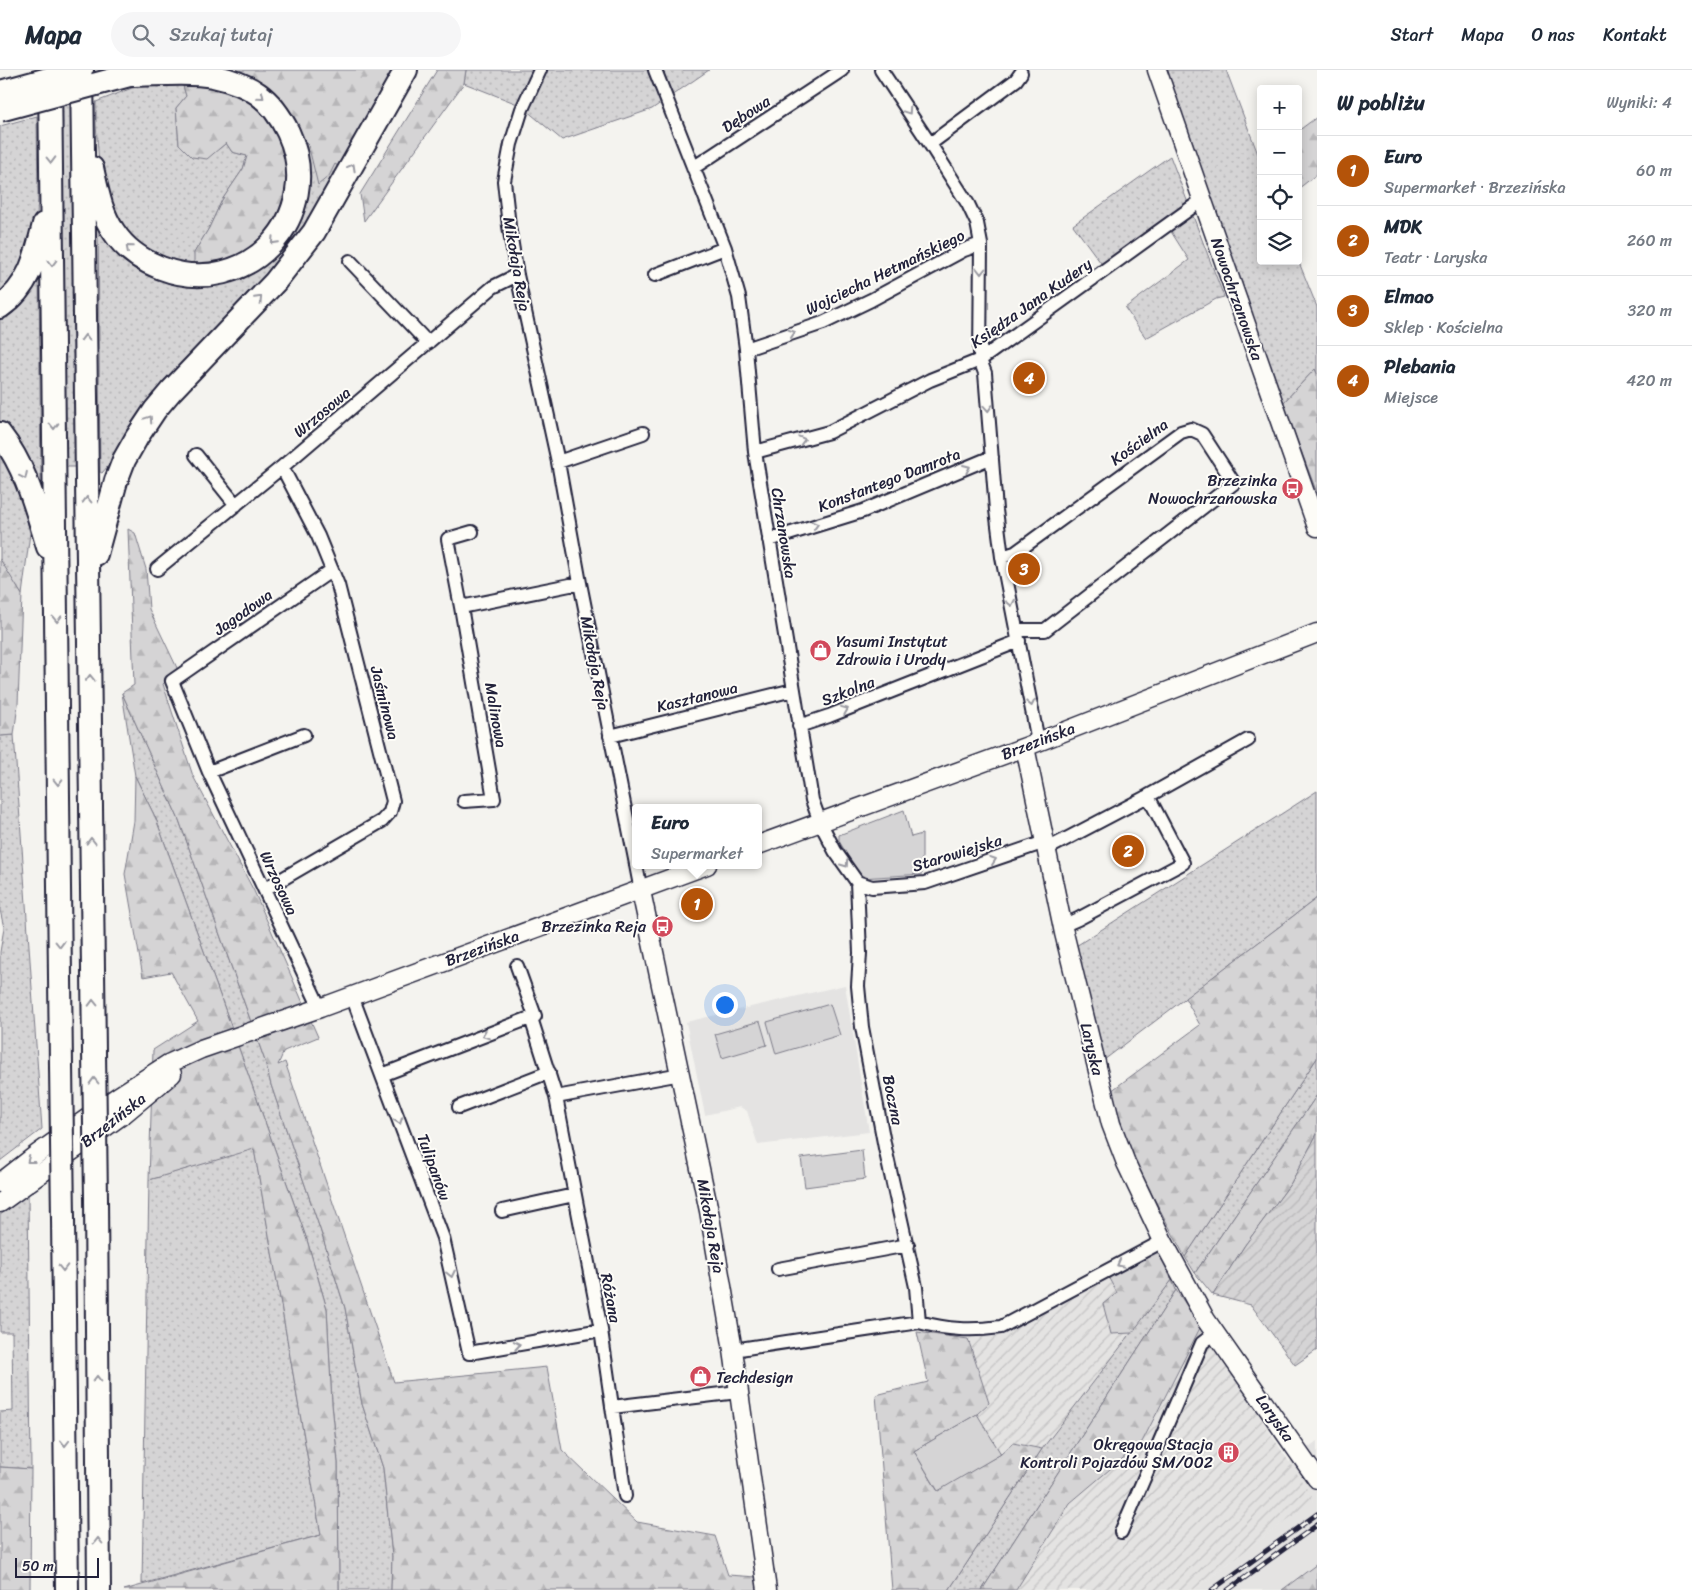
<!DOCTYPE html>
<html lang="pl">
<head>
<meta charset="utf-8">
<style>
  :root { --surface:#fff; --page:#f6f6f7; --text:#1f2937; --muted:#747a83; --line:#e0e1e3; --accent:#b45309 }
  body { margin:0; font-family:Sriracha,sans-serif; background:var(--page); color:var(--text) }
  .controls { position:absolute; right:15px; top:15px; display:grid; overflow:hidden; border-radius:5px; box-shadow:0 2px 12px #0003 }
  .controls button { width:45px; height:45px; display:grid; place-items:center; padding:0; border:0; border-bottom:1px solid var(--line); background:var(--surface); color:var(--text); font:25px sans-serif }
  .scale { position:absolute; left:15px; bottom:12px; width:84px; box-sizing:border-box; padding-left:5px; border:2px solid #22223b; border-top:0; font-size:14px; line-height:18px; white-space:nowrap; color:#22223b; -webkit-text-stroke:4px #fdfcf7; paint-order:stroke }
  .you { position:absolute; left:724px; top:934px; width:18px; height:18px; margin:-12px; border:4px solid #fff; border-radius:50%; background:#1a73e8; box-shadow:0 0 0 8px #1a73e833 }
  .badge { display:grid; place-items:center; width:32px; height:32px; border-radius:50%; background:var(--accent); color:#fff; font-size:16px; font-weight:700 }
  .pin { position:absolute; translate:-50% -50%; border:2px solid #fff; box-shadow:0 1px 5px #0006 }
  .popup { position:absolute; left:632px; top:734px; width:130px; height:65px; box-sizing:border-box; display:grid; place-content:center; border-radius:5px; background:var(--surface); filter:drop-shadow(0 1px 4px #0005); font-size:16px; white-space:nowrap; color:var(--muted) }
  .popup b { font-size:19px; color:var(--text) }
  .popup::after { content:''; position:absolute; left:50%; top:100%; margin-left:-10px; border:10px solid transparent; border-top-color:var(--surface) }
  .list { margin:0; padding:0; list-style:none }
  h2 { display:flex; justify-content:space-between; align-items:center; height:65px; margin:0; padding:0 20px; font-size:21px }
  h2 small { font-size:16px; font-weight:400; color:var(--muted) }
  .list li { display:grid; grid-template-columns:32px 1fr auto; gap:15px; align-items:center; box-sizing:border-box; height:70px; padding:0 20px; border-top:1px solid var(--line) }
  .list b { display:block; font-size:19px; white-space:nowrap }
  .list p { margin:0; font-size:16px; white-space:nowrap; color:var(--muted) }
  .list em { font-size:16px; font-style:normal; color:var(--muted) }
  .icon { flex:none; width:28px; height:28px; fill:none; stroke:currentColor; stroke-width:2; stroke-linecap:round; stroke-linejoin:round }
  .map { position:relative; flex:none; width:1317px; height:1520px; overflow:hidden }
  header { display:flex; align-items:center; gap:30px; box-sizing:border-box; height:70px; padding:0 25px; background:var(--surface); border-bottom:1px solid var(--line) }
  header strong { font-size:24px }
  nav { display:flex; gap:28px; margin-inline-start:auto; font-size:18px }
  .search { width:350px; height:45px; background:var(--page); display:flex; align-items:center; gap:12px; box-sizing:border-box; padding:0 18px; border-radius:28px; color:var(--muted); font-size:19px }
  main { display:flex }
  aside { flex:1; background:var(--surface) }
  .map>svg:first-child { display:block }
  .built { fill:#e4e3e2 }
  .industrial { fill:url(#industrial-furrows) }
  .grass { fill:url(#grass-dots); stroke:#7c7b88 }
  .forest { fill:url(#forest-firs); stroke:#7c7b88 }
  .park { fill:#d5d4d5; stroke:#7c7b88 }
  .garden { fill:url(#garden-furrows); stroke:#7c7b88 }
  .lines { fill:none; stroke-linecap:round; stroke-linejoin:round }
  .street-casing { stroke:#22223b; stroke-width:16 }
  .secondary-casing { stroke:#22223b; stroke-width:21 }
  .highway-casing { stroke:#22223b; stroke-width:26 }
  .street { stroke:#fdfcf7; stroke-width:12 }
  .secondary { stroke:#fdfcf7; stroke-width:18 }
  .highway { stroke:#fdfcf7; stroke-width:22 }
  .rail-casing { stroke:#22223b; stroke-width:5 }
  .rail { stroke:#fdfcf7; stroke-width:3; stroke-dasharray:9; stroke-linecap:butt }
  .highway-bridge-casing { stroke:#22223b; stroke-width:26; stroke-linecap:butt }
  .highway-bridge { stroke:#fdfcf7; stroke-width:22 }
  .oneway { stroke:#9a9aa2 }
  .labels { text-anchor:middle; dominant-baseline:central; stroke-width:4; stroke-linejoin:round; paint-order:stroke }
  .street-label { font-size:16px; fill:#22223b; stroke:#fdfcf7 }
  .poi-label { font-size:16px; fill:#22223b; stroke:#fdfcf7; text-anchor:end }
</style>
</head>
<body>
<header>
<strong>Mapa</strong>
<div class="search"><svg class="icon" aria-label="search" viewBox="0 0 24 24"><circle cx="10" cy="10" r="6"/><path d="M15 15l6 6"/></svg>Szukaj tutaj</div>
<nav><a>Start</a><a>Mapa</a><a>O nas</a><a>Kontakt</a></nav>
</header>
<main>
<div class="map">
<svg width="1317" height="1520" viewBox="0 0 1317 1520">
  <defs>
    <pattern id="industrial-furrows" width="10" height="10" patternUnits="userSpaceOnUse" patternTransform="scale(1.25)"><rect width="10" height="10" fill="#e4e3e2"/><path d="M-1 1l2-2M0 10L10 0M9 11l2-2" fill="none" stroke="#c3c2c3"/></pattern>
    <pattern id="grass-dots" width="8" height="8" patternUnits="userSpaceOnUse" patternTransform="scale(1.25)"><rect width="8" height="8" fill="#d5d4d5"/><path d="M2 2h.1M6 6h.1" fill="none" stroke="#b7b6b8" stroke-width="1.8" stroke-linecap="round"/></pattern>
    <pattern id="forest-firs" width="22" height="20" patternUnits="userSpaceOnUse" patternTransform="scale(1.25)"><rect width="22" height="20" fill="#d5d4d5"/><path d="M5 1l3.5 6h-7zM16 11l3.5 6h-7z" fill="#b7b6b8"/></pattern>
    <pattern id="garden-furrows" width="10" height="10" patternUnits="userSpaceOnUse" patternTransform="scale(1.25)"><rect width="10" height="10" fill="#d5d4d5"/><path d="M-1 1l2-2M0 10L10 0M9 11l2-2" fill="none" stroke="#b7b6b8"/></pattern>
  </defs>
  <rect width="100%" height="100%" fill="#f4f3ef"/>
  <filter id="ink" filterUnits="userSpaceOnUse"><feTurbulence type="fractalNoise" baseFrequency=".02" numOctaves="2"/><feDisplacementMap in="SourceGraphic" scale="10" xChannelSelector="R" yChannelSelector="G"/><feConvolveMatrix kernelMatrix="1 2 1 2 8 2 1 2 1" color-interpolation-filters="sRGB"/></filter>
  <g filter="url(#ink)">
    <path class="built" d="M845,915L869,1062L758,1075L747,1041L740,1037L705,1045L686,952Z
      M1317,1371V1494L1282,1520H1193L1313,1430L1289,1392Z"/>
    <path class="industrial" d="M1107,1205L1117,1223L1111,1264L1132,1263L1042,1379L1013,1373L1001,1384L977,1344L989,1333L968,1269L977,1263Z
      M1201,1256L1314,1430L1193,1520H1016L1070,1433L1142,1372Z"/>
    <path class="grass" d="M58,0H76L80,397H63Z
      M466,0H709L652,39L562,70L520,35L464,13Z
      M1167,0H1226L1261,92V191H1298V190L1317,237V304L1315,299L1283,333Z
      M181,9L186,26L176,38L179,74L219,79L226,73L232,82L247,86L243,99L222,130L209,158L194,183L197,201L143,181L113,147L99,95L96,54V32L132,18Z
      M37,46L38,127L35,179L0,234V56Z
      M297,67L344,100L325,134L114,389L102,403L100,402L98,147L184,211Z
      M1170,86L1224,227L1216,229L1146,268L1125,238L1189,190L1170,160L1109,204L1073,155Z
      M39,204L41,423L0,356V243Z
      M0,380L20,418L30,463L22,525L0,491Z
      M122,623L179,750L265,991L271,1015L320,1159L345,1238L362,1334L383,1398L392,1486L391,1520H339L338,1393L332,1334L327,1239L307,1170L226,942L156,749L135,706Z
      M14,665L42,1059L0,1091V882L4,858L0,840V666Z
      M1317,721V828L1104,990L1076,876Z
      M1317,988V1025L1195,1203L1185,1187Z
      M254,1078L321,1465L142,1514L149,1110Z
      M28,1125L31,1399L0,1397V1342L13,1341L12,1262H0V1145Z
      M1172,1210L1176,1220L982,1520H949L1042,1379Z"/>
    <path class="forest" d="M217,0H397L344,100L335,94L329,106L318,115L308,74Z
      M437,0H466L464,13L364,151L360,124Z
      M181,9L261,29L293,96L284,147L242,189L194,196V183L209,158L222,130L243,99L247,86L232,82L226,73L207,89L192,87L179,74L176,38L186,26Z
      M1317,47V104L1298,119V61Z
      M1315,299L1317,304V423L1283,333Z
      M128,459L135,463L146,499L149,539L178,600L163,614L193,706L254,821L318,967L284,981L278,995L285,992L394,1312L547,1297L562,1380L637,1452L715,1466L728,1505L757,1507L759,1520H391L392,1486L383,1398L362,1334L345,1238L320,1159L271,1015L265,991L179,750L122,623L134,615Z
      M0,489L22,525L18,634L14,665L0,666Z
      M135,706L156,749L226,942L307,1170L327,1239L332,1334L338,1393L339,1520H124L321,1465L254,1079L149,1110L153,980L198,951L171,902L143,907L125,804L134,751Z
      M1317,828V988L1185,1187L1130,1083L1111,1021L1200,955L1185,928Z
      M1317,1025V1064L1291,1113L1245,1175L1213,1225L1195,1203Z
      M1157,1180L1172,1210L1132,1263L1111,1264L1103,1234L1117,1223L1107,1205Z
      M1176,1220L1201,1256L1142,1372L1070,1433L1016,1520H982Z
      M917,1262L968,1269L989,1333L977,1344L914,1381L937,1420L1001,1384L1013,1373L1042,1379L949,1520H892L876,1325L928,1312Z
      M0,1397L31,1399L30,1520H0Z
      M1317,1494V1520H1282Z"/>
    <path class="park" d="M904,740L911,767L922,764V804L861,808L839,771V765Z
      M830,934L840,965L776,984L767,952Z
      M760,951L767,975L722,988L715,964Z
      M862,1080L865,1109L805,1117L801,1088Z
      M977,1344L1001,1384L938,1421L914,1381Z"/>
    <path class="garden" d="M1317,1064V1280L1295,1295L1251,1235L1213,1225L1245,1175L1291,1113Z"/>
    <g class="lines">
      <defs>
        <path id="street" d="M540,0L522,39L511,74L504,111L509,156L517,205L558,392L580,513L636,794
          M655,0L725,178L739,227L746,279L755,382L812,730L820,752L835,781L857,812L872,817L925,813L1045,772
          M881,0L930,74L968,134L977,153L981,174L980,290L985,303L996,440L1002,487L1038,671
          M930,74L1016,10L1021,3
          M693,98L842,0
          M350,191L428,273
          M655,205L725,178
          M746,279L823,253L871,230L964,180L981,174
          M755,382L829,362L930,310L980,290L1202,130
          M196,385L236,435
          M558,392L643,363
          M472,462L448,469L461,537L580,513
          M769,470L863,441L992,387
          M1002,487L1015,483L1181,362L1191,359L1202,364L1234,413L1045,560H1017
          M157,499L282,397L493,217L517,205
          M461,537L494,729L464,731
          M799,656L829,646L1019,571
          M610,666L793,620
          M209,702L304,665
          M1047,779L1148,726L1248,670
          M636,795L641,821
          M857,812L860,883L858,916L862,957L885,1078L916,1217L919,1252
          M265,819L382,751L390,742L393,731L338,515L318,466L282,397
          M1062,856L1078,849L1183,793L1148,726
          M352,926L443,1168L469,1283L601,1260
          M320,938L209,702L172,611L332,500
          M531,948L556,1027L601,1260L625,1426
          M382,1005L535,946L517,896
          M556,1027L681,1004
          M459,1037L549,1002
          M502,1141L574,1125
          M778,1199L908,1175
          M733,1280L919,1252C948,1260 971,1261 1001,1257L1163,1171
          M612,1337L738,1322
          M1121,1462L1202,1273L1215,1263"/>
        <path id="secondary" d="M1157,0L1317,457
          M1025,677L1064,863L1111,1054L1126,1093L1163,1171L1206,1250L1317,1409
          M758,775L1025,677L1317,563
          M641,821L709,1141L733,1280L767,1520
          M0,1113L37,1084L117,1027L168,994L201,979L320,938L707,795
          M0,1133L125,1043L172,1004"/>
        <path id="highway" d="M82,0L94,982
          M50,7L61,996
          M92,98C97,120 101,144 114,162C125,179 143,191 161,198C247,231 327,146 288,62C271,27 250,14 213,6C190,1 154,5 130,5
          M0,237C29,217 36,187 44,154
          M0,364C26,397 36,438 48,477
          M96,484L116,411L124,390L137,367L155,340L171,321L275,212L314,162L406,0
          M96,1129L99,1520
          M63,1149L67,1520"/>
      </defs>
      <use href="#street" class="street-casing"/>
      <use href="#secondary" class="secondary-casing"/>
      <use href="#highway" class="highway-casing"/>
      <use href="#street" class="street"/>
      <use href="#secondary" class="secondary"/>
      <use href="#highway" class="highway"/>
      <defs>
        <path id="rail" d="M1212,1520L1317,1444
          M1228,1520L1317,1455"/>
      </defs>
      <use href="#rail" class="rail-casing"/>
      <use href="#rail" class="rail"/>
      <defs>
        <path id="highway-bridge" d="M0,22L81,0
          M0,40L130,5
          M94,982L96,1129
          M61,996L63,1149"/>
      </defs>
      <use href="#highway-bridge" class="highway-bridge-casing"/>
      <use href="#highway-bridge" class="highway-bridge"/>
    </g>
    <defs><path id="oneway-chevron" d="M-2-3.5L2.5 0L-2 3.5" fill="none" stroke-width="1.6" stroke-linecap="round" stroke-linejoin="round" transform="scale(1.25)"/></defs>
    <g class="oneway">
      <use href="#oneway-chevron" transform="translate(261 26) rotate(39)"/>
      <use href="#oneway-chevron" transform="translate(908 41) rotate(56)"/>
      <use href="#oneway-chevron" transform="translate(51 90) rotate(89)"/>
      <use href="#oneway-chevron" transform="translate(352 97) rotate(-61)"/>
      <use href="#oneway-chevron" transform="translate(274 171) rotate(133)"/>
      <use href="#oneway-chevron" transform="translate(129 178) rotate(-139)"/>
      <use href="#oneway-chevron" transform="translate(52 193) rotate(89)"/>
      <use href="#oneway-chevron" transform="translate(981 201) rotate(90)"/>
      <use href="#oneway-chevron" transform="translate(259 229) rotate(-46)"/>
      <use href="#oneway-chevron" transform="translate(792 263) rotate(-18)"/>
      <use href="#oneway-chevron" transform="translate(85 268) rotate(-91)"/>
      <use href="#oneway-chevron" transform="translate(988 338) rotate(86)"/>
      <use href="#oneway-chevron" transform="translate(149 349) rotate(-56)"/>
      <use href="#oneway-chevron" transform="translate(54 356) rotate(89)"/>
      <use href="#oneway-chevron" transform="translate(802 370) rotate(-15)"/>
      <use href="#oneway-chevron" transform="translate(967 398) rotate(-23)"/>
      <use href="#oneway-chevron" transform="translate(24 406) rotate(64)"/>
      <use href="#oneway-chevron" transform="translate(87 430) rotate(-91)"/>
      <use href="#oneway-chevron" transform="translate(815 455) rotate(-17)"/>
      <use href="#oneway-chevron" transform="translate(1011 533) rotate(79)"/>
      <use href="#oneway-chevron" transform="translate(57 549) rotate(89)"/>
      <use href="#oneway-chevron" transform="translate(90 608) rotate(-91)"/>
      <use href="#oneway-chevron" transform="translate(1031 633) rotate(79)"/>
      <use href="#oneway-chevron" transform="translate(845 640) rotate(-22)"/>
      <use href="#oneway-chevron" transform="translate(58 712) rotate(89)"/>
      <use href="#oneway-chevron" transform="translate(91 771) rotate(-91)"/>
      <use href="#oneway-chevron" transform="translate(993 790) rotate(-19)"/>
      <use href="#oneway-chevron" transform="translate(845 794) rotate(55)"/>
      <use href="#oneway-chevron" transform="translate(60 874) rotate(89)"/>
      <use href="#oneway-chevron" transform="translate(93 933) rotate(-91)"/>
      <use href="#oneway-chevron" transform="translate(485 965) rotate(159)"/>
      <use href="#oneway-chevron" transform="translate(94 1011) rotate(-91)"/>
      <use href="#oneway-chevron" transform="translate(399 1051) rotate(70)"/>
      <use href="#oneway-chevron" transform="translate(30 1090) rotate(142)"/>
      <use href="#oneway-chevron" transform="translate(1120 1194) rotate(152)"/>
      <use href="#oneway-chevron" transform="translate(63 1198) rotate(89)"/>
      <use href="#oneway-chevron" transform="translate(451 1204) rotate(77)"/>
      <use href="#oneway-chevron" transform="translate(517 1275) rotate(-10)"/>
      <use href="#oneway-chevron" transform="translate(97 1309) rotate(-90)"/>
      <use href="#oneway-chevron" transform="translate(65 1373) rotate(90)"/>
      <use href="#oneway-chevron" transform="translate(98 1471) rotate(-90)"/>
    </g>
  </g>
  <defs>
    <symbol id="bus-disc" viewBox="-11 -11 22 22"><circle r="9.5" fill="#d1495b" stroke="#fdfcf7"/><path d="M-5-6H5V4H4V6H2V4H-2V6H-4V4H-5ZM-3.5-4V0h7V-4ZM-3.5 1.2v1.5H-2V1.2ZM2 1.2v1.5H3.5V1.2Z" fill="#fff"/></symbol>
    <symbol id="shop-disc" viewBox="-11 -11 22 22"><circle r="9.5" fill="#d1495b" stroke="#fdfcf7"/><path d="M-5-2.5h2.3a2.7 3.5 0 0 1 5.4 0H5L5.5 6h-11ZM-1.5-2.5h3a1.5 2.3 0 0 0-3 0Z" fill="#fff"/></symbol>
    <symbol id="building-disc" viewBox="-11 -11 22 22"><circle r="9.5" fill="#d1495b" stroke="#fdfcf7"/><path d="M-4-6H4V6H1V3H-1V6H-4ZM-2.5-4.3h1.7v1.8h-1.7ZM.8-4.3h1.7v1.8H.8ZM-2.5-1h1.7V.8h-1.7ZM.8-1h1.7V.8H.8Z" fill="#fff"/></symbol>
  </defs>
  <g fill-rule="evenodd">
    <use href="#bus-disc" x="1280" y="406" width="25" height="25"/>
    <use href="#shop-disc" x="808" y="568" width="25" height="25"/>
    <use href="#bus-disc" x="650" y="844" width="25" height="25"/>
    <use href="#shop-disc" x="688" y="1294" width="25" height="25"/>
    <use href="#building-disc" x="1216" y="1370" width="25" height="25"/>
  </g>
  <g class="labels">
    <g class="street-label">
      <text transform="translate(746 44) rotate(-33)">Dębowa</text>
      <text transform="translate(517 194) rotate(80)">Mikołaja Reja</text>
      <text transform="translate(885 202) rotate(-26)">Wojciecha Hetmańskiego</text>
      <text transform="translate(1237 229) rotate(71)">Nowochrzanowska</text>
      <text transform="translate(1031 233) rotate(-35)">Księdza Jana Kudery</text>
      <text transform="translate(322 342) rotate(-40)">Wrzosowa</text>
      <text transform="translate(1139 372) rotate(-36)">Kościelna</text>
      <text transform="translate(889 410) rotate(-21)">Konstantego Damrota</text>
      <text transform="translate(784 463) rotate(81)">Chrzanowska</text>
      <text transform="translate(243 542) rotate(-35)">Jagodowa</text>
      <text transform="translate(595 593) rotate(79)">Mikołaja Reja</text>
      <text transform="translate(848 621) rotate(-21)">Szkolna</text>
      <text transform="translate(697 627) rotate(-14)">Kasztanowa</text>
      <text transform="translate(385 633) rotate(76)">Jaśminowa</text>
      <text transform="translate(496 645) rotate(80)">Malinowa</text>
      <text transform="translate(1038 671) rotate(-21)">Brzezińska</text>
      <text transform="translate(957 783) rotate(-17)">Starowiejska</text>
      <text transform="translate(279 813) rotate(65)">Wrzosowa</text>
      <text transform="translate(482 878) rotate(-20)">Brzezińska</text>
      <text transform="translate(1092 979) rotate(76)">Laryska</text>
      <text transform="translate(893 1030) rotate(79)">Boczna</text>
      <text transform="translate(113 1050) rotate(-38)">Brzezińska</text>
      <text transform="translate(434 1097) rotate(70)">Tulipanów</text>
      <text transform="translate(711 1156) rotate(80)">Mikołaja Reja</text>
      <text transform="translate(611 1228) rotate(79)">Różana</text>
      <text transform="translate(1275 1348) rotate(55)">Laryska</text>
    </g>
    <g class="poi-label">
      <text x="1277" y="410">Brzezinka<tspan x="1277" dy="18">Nowochrzanowska</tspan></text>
      <text x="836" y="571" text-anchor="start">Yasumi Instytut<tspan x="836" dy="18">Zdrowia i Urody</tspan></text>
      <text x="646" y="856">Brzezinka Reja</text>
      <text x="716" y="1307" text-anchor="start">Techdesign</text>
      <text x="1213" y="1374">Okręgowa Stacja<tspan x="1213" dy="18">Kontroli Pojazdów SM/002</tspan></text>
    </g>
  </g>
</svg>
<div class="controls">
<button>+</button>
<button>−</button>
<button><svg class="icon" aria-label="locate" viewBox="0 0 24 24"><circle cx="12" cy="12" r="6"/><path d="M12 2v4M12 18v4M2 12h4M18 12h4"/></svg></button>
<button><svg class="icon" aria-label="layers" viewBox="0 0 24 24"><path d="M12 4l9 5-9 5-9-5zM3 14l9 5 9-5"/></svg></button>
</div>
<div class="scale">50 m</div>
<div class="you"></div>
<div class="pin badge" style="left:697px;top:834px">1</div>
<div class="popup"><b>Euro</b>Supermarket</div>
<div class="pin badge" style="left:1128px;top:781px">2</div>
<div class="pin badge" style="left:1024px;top:499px">3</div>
<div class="pin badge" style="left:1029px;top:308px">4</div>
</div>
<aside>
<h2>W pobliżu<small>Wyniki: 4</small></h2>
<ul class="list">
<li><span class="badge">1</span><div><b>Euro</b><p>Supermarket · Brzezińska</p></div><em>60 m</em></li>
<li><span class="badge">2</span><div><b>MDK</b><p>Teatr · Laryska</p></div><em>260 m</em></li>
<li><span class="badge">3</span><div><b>Elmao</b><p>Sklep · Kościelna</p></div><em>320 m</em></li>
<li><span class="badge">4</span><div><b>Plebania</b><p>Miejsce</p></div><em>420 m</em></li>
</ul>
</aside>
</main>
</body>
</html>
